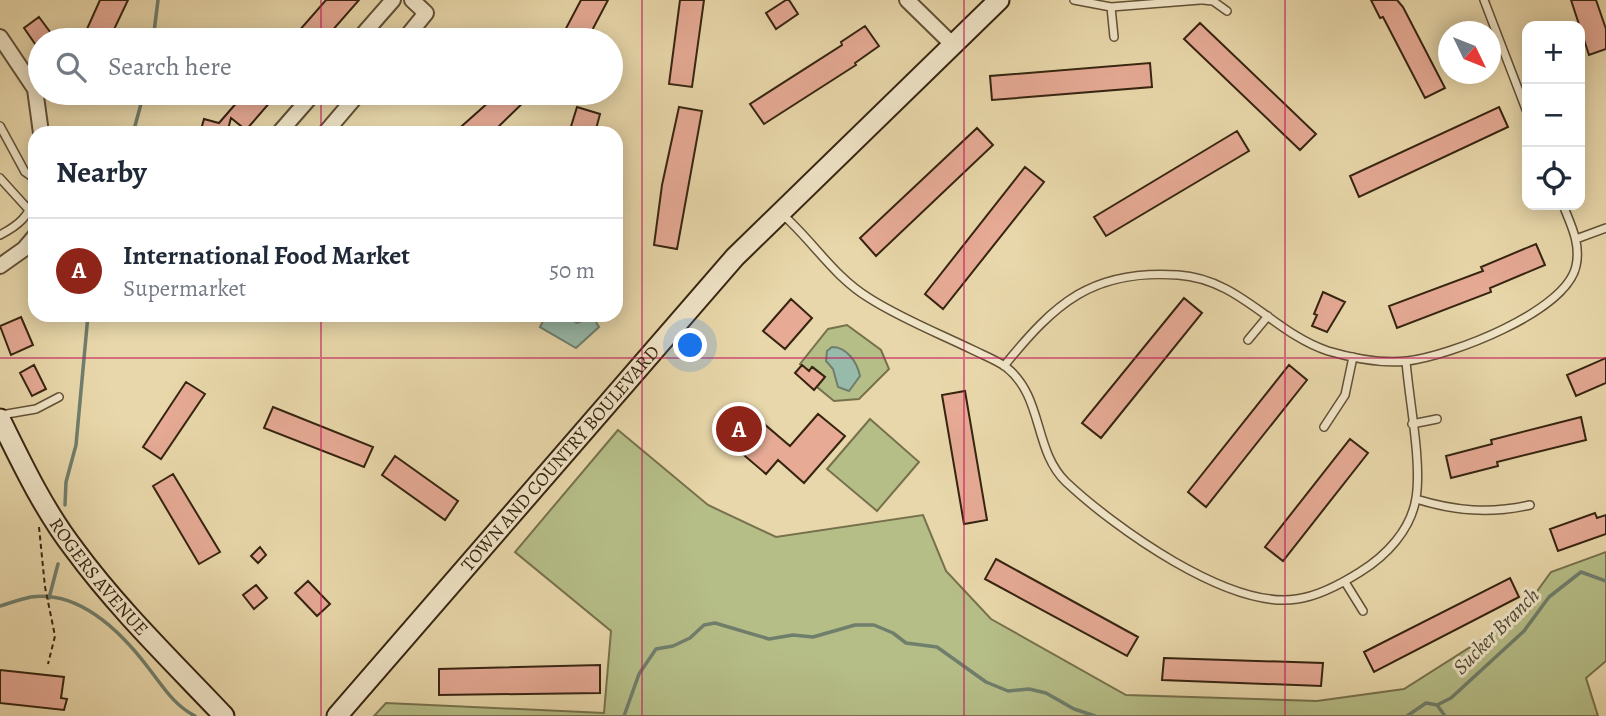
<!DOCTYPE html>
<html lang="en">
<head>
<meta charset="utf-8">
<style>
  :root { --surface:#fff; --page:#f6f6f7; --text:#1f2937; --muted:#747a83; --line:#e0e1e3; --accent:#8f2418 }
  body { margin:0; font-family:Alegreya,serif; background:var(--page); color:var(--text) }
  .controls { position:absolute; right:21px; top:21px; display:grid; overflow:hidden; border-radius:14px; box-shadow:0 4px 18px #0003 }
  .controls button { width:63px; height:63px; display:grid; place-items:center; padding:0; border:0; border-bottom:2px solid var(--line); background:var(--surface); color:var(--text); font:35px sans-serif }
  .compass { position:absolute; left:1438px; top:21px; width:63px; height:63px; border-radius:50%; background:var(--surface); box-shadow:0 4px 18px #0003; rotate:133deg }
  .you { position:absolute; left:691px; top:346px; width:24px; height:24px; margin:-18px; border:5px solid #fff; border-radius:50%; background:#1a73e8; box-shadow:0 0 0 10px #1a73e833 }
  .badge { display:grid; place-items:center; width:46px; height:46px; border-radius:50%; background:var(--accent); color:#fff; font-size:23px; font-weight:700 }
  .pin { position:absolute; translate:-50% -50%; border:4px solid #fff; box-shadow:0 2px 7px #0006 }
  .list { margin:0; padding:0; list-style:none }
  h2 { display:flex; justify-content:space-between; align-items:center; height:91px; margin:0; padding:0 28px; font-size:30px }
  h2 small { font-size:23px; font-weight:400; color:var(--muted) }
  .list li { display:grid; grid-template-columns:46px 1fr auto; gap:21px; align-items:center; box-sizing:border-box; height:105px; padding:0 28px; border-top:2px solid var(--line) }
  .list b { display:block; font-size:26px; white-space:nowrap }
  .list p { margin:0; font-size:23px; white-space:nowrap; color:var(--muted) }
  .list em { font-size:23px; font-style:normal; color:var(--muted) }
  .icon { flex:none; width:38px; height:38px; fill:none; stroke:currentColor; stroke-width:2; stroke-linecap:round; stroke-linejoin:round }
  .map { position:relative; flex:none; width:1606px; height:716px; overflow:hidden }
  .search { position:absolute; background:var(--surface); box-shadow:0 4px 18px #0003; left:28px; top:28px; width:595px; height:77px; display:flex; align-items:center; gap:18px; box-sizing:border-box; padding:0 24px; border-radius:38px; color:var(--muted); font-size:26px }
  .panel { position:absolute; background:var(--surface); box-shadow:0 4px 18px #0003; left:28px; top:126px; width:595px; height:196px; border-radius:21px }
  .map>svg:first-child { display:block }
  .green { fill:#b6be88; stroke:#76714c; stroke-width:2 }
  .water { fill:#97baaa; stroke:#707e6c; stroke-width:2 }
  .lines { fill:none; stroke-linecap:round; stroke-linejoin:round }
  .stream { stroke:#707e6c; stroke-width:3.5 }
  .building { fill:#e6aa95; stroke:#362410; stroke-width:2 }
  .lane-casing { stroke:#625136; stroke-width:10 }
  .street-casing { stroke:#625136; stroke-width:18 }
  .secondary-casing { stroke:#362410; stroke-width:23 }
  .path { stroke:#362410; stroke-width:2; stroke-dasharray:5 3.5; stroke-linecap:butt }
  .lane { stroke:#f0e5c8; stroke-width:7 }
  .street { stroke:#f0e5c8; stroke-width:14 }
  .secondary { stroke:#f0e5c8; stroke-width:19 }
  .grid { fill:none; stroke:#c2185b; stroke-width:2; stroke-opacity:0.55 }
  .labels { text-anchor:middle; dominant-baseline:central; stroke-width:6; stroke-linejoin:round; paint-order:stroke }
  .street-label { font-size:19px; fill:#362410; stroke:#f0e5c8 }
  .water-label { font-size:21px; font-style:italic; fill:#4e4a36; stroke:#f0e5c8 }
</style>
</head>
<body>
<div class="map">
<svg width="1606" height="716" viewBox="0 0 1606 716">
  <rect width="100%" height="100%" fill="#e8d7aa"/>
  <filter id="stains"><feTurbulence type="fractalNoise" baseFrequency=".00286" numOctaves="4"/><feColorMatrix values="0 0 0 0 .2 0 0 0 0 .09 0 0 0 0 .02 0 0 0 .5 -.17"/></filter>
  <radialGradient id="worn" r=".72"><stop offset=".6" stop-color="#630" stop-opacity="0"/><stop offset="1" stop-color="#630" stop-opacity=".3"/></radialGradient>
  <path class="green" d="M847,325L881,350L889,369L859,399L834,401L817,387L825,377L813,367L809,371L800,364L828,329Z
    M870,419L919,462L877,511L827,469Z
    M618,430L708,505L776,537L923,515L946,571L991,619L1126,695L1317,701L1404,689L1519,616L1551,572L1606,552V661L1586,678L1598,716H374L386,703L604,713L611,631L515,552Z"/>
  <path class="water" d="M546,315H562L577,323L593,317L599,327L576,348L540,327Z
    M832,347C847,347 857,362 860,376L849,391L838,387L833,369L826,361L827,351Z"/>
  <g class="lines">
    <path class="stream" d="M153,40L158,0
      M133,133L144,93
      M65,505L66,482L76,445L88,315
      M49,598L58,564
      M0,606C10,603 21,599 31,597C81,590 123,634 150,670C164,688 174,705 195,716
      M1437,705L1445,716
      M624,716L639,674L656,649L673,646L690,638L704,625L715,623L769,639L793,635L813,637L855,625H874L893,633L906,643L937,647L986,682L1008,691L1029,689L1046,693L1074,709L1095,716
      M1407,716L1426,703L1437,705L1451,698L1524,631L1549,597L1581,572L1606,581"/>
  </g>
  <path class="building" d="M100,0H128L109,40H82Z
    M326,0H359L324,40H291Z
    M581,0H608L587,40H574L563,34Z
    M680,0H704L692,87L669,84Z
    M786,0H789L798,14L776,29L766,13Z
    M1371,0H1397L1403,7L1445,88L1425,98L1383,17L1380,18Z
    M1571,0H1596L1606,29V49L1589,55Z
    M39,17L56,40H40V51L24,28Z
    M1200,23L1316,134L1300,150L1184,39Z
    M865,26L879,46L855,63L856,65L764,124L750,104L842,45L841,42Z
    M1150,63L1152,87L992,100L990,76Z
    M245,93H278L246,130L231,118L227,133H200L204,119L219,123Z
    M499,93H533L492,133H454Z
    M577,107L600,114L595,133H569Z
    M679,107L702,111L677,249L654,245L662,185Z
    M1499,107L1508,127L1359,197L1350,176Z
    M977,128L993,145L876,256L860,238Z
    M1237,131L1249,151L1106,236L1094,217Z
    M1025,167L1044,182L943,309L925,294Z
    M1536,244L1545,265L1490,288L1491,292L1397,328L1389,306L1483,271L1481,267Z
    M1323,292L1345,302L1327,332L1312,326L1317,315L1314,314Z
    M1184,298L1202,313L1101,438L1082,423Z
    M791,299L812,318L785,349L763,331Z
    M21,317L33,345L11,355L0,326Z
    M1606,358V383L1576,396L1567,375Z
    M34,365L46,389L32,396L20,373Z
    M802,365L809,371L812,367L825,377L814,390L795,373Z
    M1289,365L1307,380L1206,507L1188,492Z
    M186,382L205,394L161,459L143,447Z
    M965,391L987,520L964,524L942,395Z
    M273,407L373,447L364,467L264,428Z
    M749,411L790,446L818,414L845,436L804,483L778,460L766,474L725,439Z
    M1581,417L1586,440L1497,462L1498,466L1451,478L1446,456L1492,444L1491,440Z
    M1350,439L1368,453L1283,561L1265,547Z
    M395,456L458,501L445,520L382,475Z
    M173,474L220,552L199,564L153,486Z
    M1595,513L1597,518L1606,515V534L1558,551L1550,529Z
    M260,547L266,555L258,563L251,556Z
    M996,559L1138,637L1127,656L985,579Z
    M1510,578L1519,597L1374,672L1364,652Z
    M308,581L330,604L317,616L295,593Z
    M256,585L267,598L254,609L243,595Z
    M1164,658L1323,663L1321,686L1162,680Z
    M600,665V693L439,695V669Z
    M0,670L64,677L61,698L67,699L64,710L0,703Z"/>
  <g class="lines">
    <defs>
      <path id="lane" d="M1074,0L1111,7L1200,0
        M1203,0L1213,1L1227,11
        M1484,0L1527,112
        M1111,7L1114,37
        M0,126L25,172L35,179
        M0,178L29,210
        M782,214C813,241 833,276 869,298C902,319 938,333 973,350C983,355 996,360 1006,367C1044,397 1033,450 1066,482C1114,527 1229,610 1297,599C1319,596 1341,584 1360,572C1386,556 1411,530 1416,498C1422,462 1409,400 1406,361
        M0,235C19,225 30,216 35,194
        M1576,239L1606,228
        M1248,340L1268,316
        M1004,366C1055,303 1092,269 1178,275C1240,279 1273,333 1328,351C1352,358 1382,364 1407,361C1450,356 1566,312 1576,266C1581,244 1571,225 1563,205
        M1,415L36,409L59,397
        M1412,424L1437,419
        M1324,427L1345,395L1353,357
        M1416,499C1455,511 1490,514 1530,505
        M1345,582L1363,611"/>
      <path id="street" d="M907,0L953,45
        M0,37L35,89L41,133
        M358,40L393,0
        M404,40L426,13L412,0
        M279,133L314,93
        M325,133L359,93
        M0,266L24,249L35,236"/>
      <g id="secondary">
        <path id="s1" d="M0,419C22,464 44,510 74,549C118,609 173,662 224,716"/>
        <path id="s2" d="M337,716L735,257L999,0"/>
      </g>
    </defs>
    <use href="#lane" class="lane-casing"/>
    <use href="#street" class="street-casing"/>
    <use href="#secondary" class="secondary-casing"/>
    <path class="path" d="M39,527L45,587L55,636L48,664"/>
    <use href="#lane" class="lane"/>
    <use href="#street" class="street"/>
    <use href="#secondary" class="secondary"/>
  </g>
  <path class="grid" d="M321,0V40M642,0V716M964,0V716M1285,0V716M321,93V133M321,315V716M0,358H1606"/>
  <g class="labels">
    <g class="street-label">
      <text stroke="none"><textPath href="#s2" startOffset="341">TOWN AND COUNTRY BOULEVARD</textPath></text>
      <text stroke="none"><textPath href="#s1" startOffset="187">ROGERS AVENUE</textPath></text>
    </g>
    <g class="water-label">
      <text transform="translate(1496 631) rotate(-45)">Sucker Branch</text>
    </g>
  </g>
  <rect width="100%" height="100%" filter="url(#stains)"/>
  <rect width="100%" height="100%" fill="url(#worn)"/>
</svg>
<div class="controls">
<button>+</button>
<button>−</button>
<button><svg class="icon" aria-label="locate" viewBox="0 0 24 24"><circle cx="12" cy="12" r="6"/><path d="M12 2v4M12 18v4M2 12h4M18 12h4"/></svg></button>
</div>
<svg class="compass" viewBox="-18 -18 36 36"><path d="M0-13l5 13h-10z" fill="#e53935"/><path d="M0 13l5-13h-10z" fill="#747a83"/></svg>
<div class="you"></div>
<div class="pin badge" style="left:739px;top:429px">A</div>
<div class="search"><svg class="icon" aria-label="search" viewBox="0 0 24 24"><circle cx="10" cy="10" r="6"/><path d="M15 15l6 6"/></svg>Search here</div>
<section class="panel">
<h2>Nearby<small></small></h2>
<ul class="list">
<li><span class="badge">A</span><div><b>International Food Market</b><p>Supermarket</p></div><em>50 m</em></li>
</ul>
</section>
</div>
</body>
</html>
